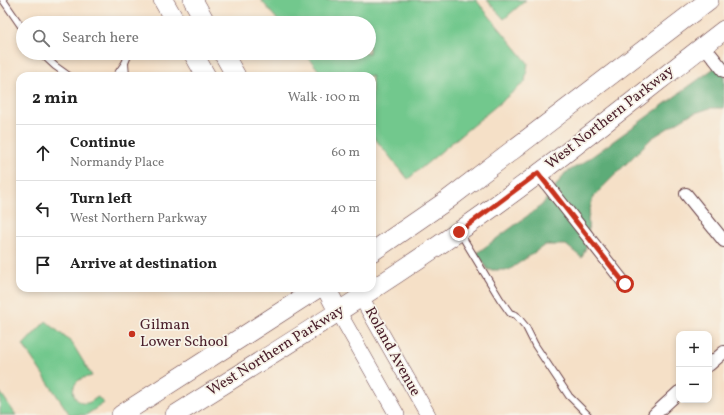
<!DOCTYPE html>
<html lang="en">
<head>
<meta charset="utf-8">
<style>
  :root { --surface:#fff; --page:#f2f2f2; --text:#222; --muted:#767676; --line:#e0e0e0 }
  body { margin:0; font-family:Vollkorn,serif; background:var(--page); color:var(--text) }
  .controls { position:absolute; right:12px; bottom:12px; display:grid; overflow:hidden; border-radius:8px; box-shadow:0 2px 6px #0003 }
  .controls button { width:36px; height:36px; display:grid; place-items:center; padding:0; border:0; border-bottom:1px solid var(--line); background:var(--surface); color:var(--text); font:20px sans-serif }
  .stop { position:absolute; width:12px; height:12px; margin:-9px; border:3px solid #c8321e; border-radius:50%; background:#fff }
  .stop.end { background:#c8321e; border-color:#fff; box-shadow:0 1px 4px #0008 }
  .list { margin:0; padding:0; list-style:none }
  h2 { display:flex; justify-content:space-between; align-items:center; height:52px; margin:0; padding:0 16px; font-size:17px }
  h2 small { font-size:13px; font-weight:400; color:var(--muted) }
  .list li { display:grid; grid-template-columns:26px 1fr auto; gap:12px; align-items:center; box-sizing:border-box; height:56px; padding:0 16px; border-top:1px solid var(--line) }
  .list b { display:block; font-size:15px; white-space:nowrap }
  .list p { margin:0; font-size:13px; white-space:nowrap; color:var(--muted) }
  .list em { font-size:13px; font-style:normal; color:var(--muted) }
  .icon { flex:none; width:22px; height:22px; fill:none; stroke:currentColor; stroke-width:2; stroke-linecap:round; stroke-linejoin:round }
  .map { position:relative; flex:none; width:724px; height:415px; overflow:hidden }
  .search { position:absolute; background:var(--surface); box-shadow:0 2px 6px #0003; left:16px; top:16px; width:360px; height:44px; display:flex; align-items:center; gap:10px; box-sizing:border-box; padding:0 14px; border-radius:22px; color:var(--muted); font-size:15px }
  .panel { position:absolute; background:var(--surface); box-shadow:0 2px 6px #0003; left:16px; top:72px; width:360px; height:220px; border-radius:12px }
  .map>svg:first-child { display:block }
  .green { fill:#72c88d; stroke:#5e745c }
  .forest { fill:#5dac78; stroke:#546652 }
  .lines { fill:none; stroke-linecap:round; stroke-linejoin:round }
  .service-casing { stroke:#643c42; stroke-width:8 }
  .minor-casing { stroke:#643c42; stroke-width:14 }
  .tertiary-casing { stroke:#643c42; stroke-width:16 }
  .primary-casing { stroke:#643c42; stroke-width:20 }
  .service { stroke:#fff; stroke-width:6 }
  .minor { stroke:#fff; stroke-width:12 }
  .tertiary { stroke:#fff; stroke-width:15 }
  .primary { stroke:#fff; stroke-width:19 }
  .route { stroke:#c8321e; stroke-width:5 }
  .poi-dot { fill:#c8321e; stroke:#f7f3e8; stroke-width:1.5 }
  .labels { text-anchor:middle; dominant-baseline:central; stroke-width:3.5; stroke-linejoin:round; paint-order:stroke }
  .street-label { font-size:15px; fill:#4a1f2b; stroke:#f7f3e8 }
  .poi-label { font-size:15px; fill:#4a1f2b; stroke:#f7f3e8; text-anchor:start }
</style>
</head>
<body>
<div class="map">
<svg width="724" height="415" viewBox="0 0 724 415">
  <rect width="100%" height="100%" fill="#f7f3e8"/>
  <filter id="ink" filterUnits="userSpaceOnUse"><feTurbulence type="fractalNoise" baseFrequency=".025" numOctaves="2"/><feDisplacementMap in="SourceGraphic" scale="8" xChannelSelector="R" yChannelSelector="G"/><feConvolveMatrix kernelMatrix="1 2 1 2 8 2 1 2 1" color-interpolation-filters="sRGB"/></filter>
  <filter id="wash" filterUnits="userSpaceOnUse"><feTurbulence type="fractalNoise" baseFrequency=".012" numOctaves="4" result="noise"/><feDisplacementMap in="SourceGraphic" scale="16" xChannelSelector="R" yChannelSelector="G"/><feGaussianBlur stdDeviation="0.9" result="paint"/><feColorMatrix in="noise" values="0 0 0 0 0 0 0 0 0 0 0 0 0 0 0 0 0 1.4 0 .05"/><feComposite in="paint" operator="in"/></filter>
  <g filter="url(#wash)">
    <rect width="100%" height="100%" fill="#f5e0c7"/>
    <path class="green" d="M261,0H476L528,63L525,82L408,179L372,135V76H323L305,53H369V23H280Z
      M487,0H526L504,19Z
      M46,321L72,343L92,376C90,377 86,377 83,378C65,385 75,409 90,402C93,401 95,398 98,397L104,403L86,415H70L23,345Z
      M0,392L16,415H0Z"/>
    <path class="forest" d="M724,61V108H710L689,115L652,138L593,197L588,218L589,239L582,258L566,245H545L509,270H488L477,253L542,205L565,173L583,163Z"/>
  </g>
  <g filter="url(#ink)">
    <g class="lines">
      <defs>
        <path id="service" d="M3,0L23,29
          M41,53L55,66L69,76
          M116,76L125,63
          M126,76L125,63L129,53
          M460,233L500,299L510,313L516,315L526,327L535,345L569,396L588,415"/>
        <path id="minor" d="M704,46L724,71
          M538,173L625,284
          M686,194L724,241
          M709,365L724,352
          M654,415L679,392"/>
        <path id="tertiary" d="M361,297L428,415
          M338,311L397,415"/>
        <path id="primary" d="M163,0L176,23
          M193,0L206,23
          M193,53L206,76
          M223,53L236,76
          M372,252L446,201L709,0
          M326,288L338,311
          M121,415L318,288
          M175,415C270,355 366,296 458,232C549,169 636,98 724,30"/>
      </defs>
      <use href="#service" class="service-casing"/>
      <use href="#minor" class="minor-casing"/>
      <use href="#tertiary" class="tertiary-casing"/>
      <use href="#primary" class="primary-casing"/>
      <use href="#service" class="service"/>
      <use href="#minor" class="minor"/>
      <use href="#tertiary" class="tertiary"/>
      <use href="#primary" class="primary"/>
    </g>
  </g>
  <g class="lines" filter="url(#ink)">
    <path class="route" d="M459,232L538,173L625,284"/>
  </g>
  <circle class="poi-dot" cx="132" cy="334" r="4"/>
  <g class="labels">
    <g class="street-label">
      <text transform="translate(610 118) rotate(-38)">West Northern Parkway</text>
      <text transform="translate(276 351) rotate(-32)">West Northern Parkway</text>
      <text transform="translate(392 352) rotate(61)">Roland Avenue</text>
    </g>
    <g class="poi-label">
      <text x="140" y="325">Gilman<tspan x="140" dy="17">Lower School</tspan></text>
    </g>
  </g>
</svg>
<div class="controls">
<button>+</button>
<button>−</button>
</div>
<div class="stop" style="left:625px;top:284px"></div>
<div class="stop end" style="left:459px;top:232px"></div>
<div class="search"><svg class="icon" aria-label="search" viewBox="0 0 24 24"><circle cx="10" cy="10" r="6"/><path d="M15 15l6 6"/></svg>Search here</div>
<section class="panel">
<h2>2 min<small>Walk · 100 m</small></h2>
<ul class="list">
<li><svg class="icon" aria-label="ahead" viewBox="0 0 24 24"><path d="M12 20V5M6 11l6-6 6 6"/></svg><div><b>Continue</b><p>Normandy Place</p></div><em>60 m</em></li>
<li><svg class="icon" aria-label="left" viewBox="0 0 24 24"><path d="M17 20v-9H6M10 6l-5 5 5 5"/></svg><div><b>Turn left</b><p>West Northern Parkway</p></div><em>40 m</em></li>
<li><svg class="icon" aria-label="arrive" viewBox="0 0 24 24"><path d="M6 21V4h12l-3 4 3 4H6"/></svg><div><b>Arrive at destination</b></div></li>
</ul>
</section>
</div>
</body>
</html>
